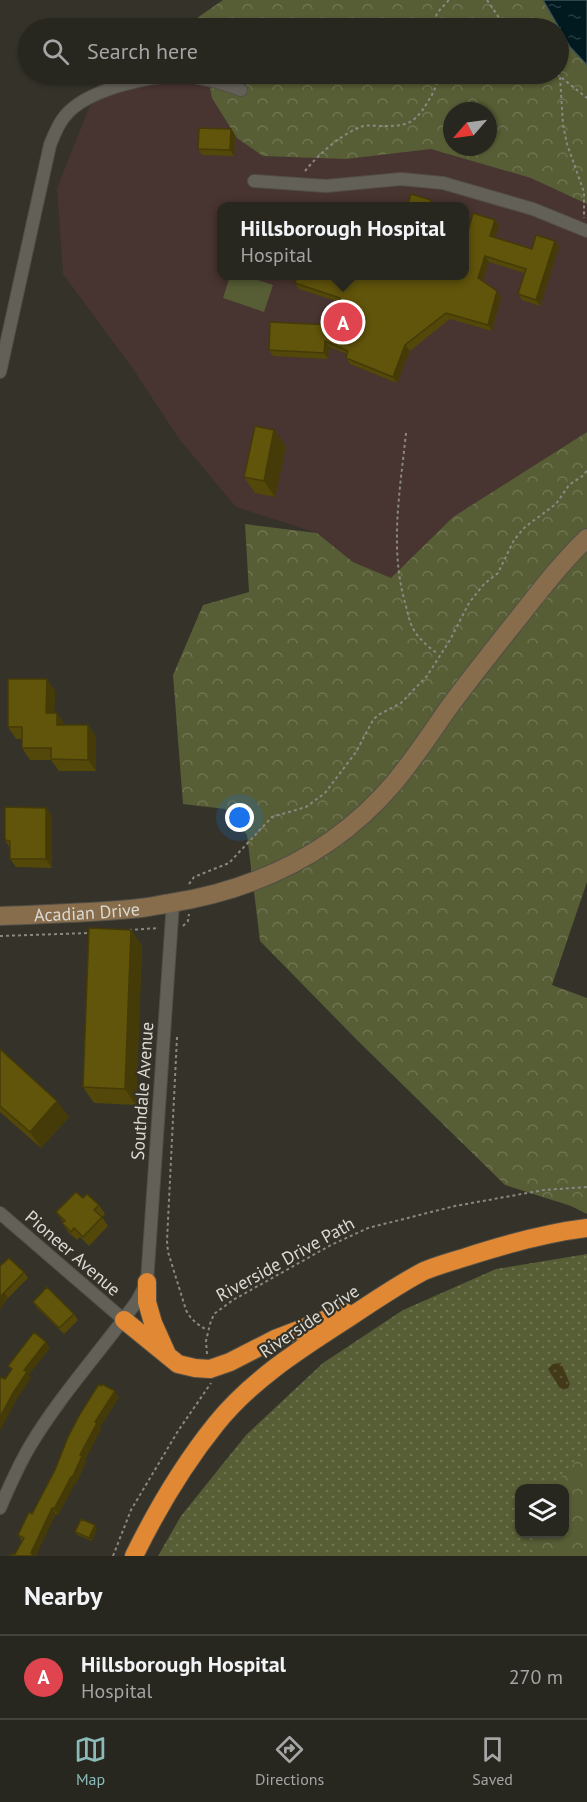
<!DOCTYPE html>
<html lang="en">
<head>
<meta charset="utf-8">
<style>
  :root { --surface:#27261f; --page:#33322c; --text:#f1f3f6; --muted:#a4a5a4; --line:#43433d; --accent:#8bbbb9 }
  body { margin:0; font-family:"PT Sans",sans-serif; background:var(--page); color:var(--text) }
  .controls { position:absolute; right:18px; bottom:18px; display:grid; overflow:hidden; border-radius:12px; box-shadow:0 2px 4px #0004 }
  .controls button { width:54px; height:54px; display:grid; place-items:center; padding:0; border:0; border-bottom:2px solid var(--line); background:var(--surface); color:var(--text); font:30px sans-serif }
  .compass { position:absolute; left:443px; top:102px; width:54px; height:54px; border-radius:50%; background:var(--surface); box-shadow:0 2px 4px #0004; rotate:242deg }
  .you { position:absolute; left:240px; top:818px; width:21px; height:21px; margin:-15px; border:4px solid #fff; border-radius:50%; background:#1a73e8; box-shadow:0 0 0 9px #1a73e833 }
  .badge { display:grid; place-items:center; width:39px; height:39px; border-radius:50%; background:var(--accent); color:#fff; font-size:20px; font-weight:700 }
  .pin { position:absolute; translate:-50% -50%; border:3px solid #fff; box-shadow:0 2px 6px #0006 }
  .popup { position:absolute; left:217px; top:202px; width:252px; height:78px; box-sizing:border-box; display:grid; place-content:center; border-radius:12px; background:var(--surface); filter:drop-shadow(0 2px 4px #0005); font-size:20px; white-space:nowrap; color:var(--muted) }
  .popup b { font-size:22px; color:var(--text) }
  .popup::after { content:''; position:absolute; left:50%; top:100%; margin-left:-12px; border:12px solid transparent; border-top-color:var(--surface) }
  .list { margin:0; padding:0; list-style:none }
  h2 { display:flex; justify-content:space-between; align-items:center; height:78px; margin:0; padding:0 24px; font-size:26px }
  h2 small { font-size:20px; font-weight:400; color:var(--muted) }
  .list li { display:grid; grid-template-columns:39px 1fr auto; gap:18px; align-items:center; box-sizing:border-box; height:84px; padding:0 24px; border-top:2px solid var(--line) }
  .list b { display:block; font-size:22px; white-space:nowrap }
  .list p { margin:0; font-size:20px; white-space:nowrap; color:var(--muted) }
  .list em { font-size:20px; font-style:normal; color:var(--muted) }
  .icon { flex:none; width:33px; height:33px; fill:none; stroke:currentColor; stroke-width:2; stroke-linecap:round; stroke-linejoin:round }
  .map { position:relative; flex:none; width:587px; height:1556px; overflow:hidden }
  .search { position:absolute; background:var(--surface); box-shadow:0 2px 4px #0004; left:18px; right:18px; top:18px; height:66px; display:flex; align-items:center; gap:15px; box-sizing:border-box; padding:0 21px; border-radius:33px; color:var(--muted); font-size:22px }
  .sheet { height:162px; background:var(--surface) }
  nav { display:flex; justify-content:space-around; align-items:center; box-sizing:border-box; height:84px; border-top:2px solid var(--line); background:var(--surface); font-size:16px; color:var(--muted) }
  nav a { display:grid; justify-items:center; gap:3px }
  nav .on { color:var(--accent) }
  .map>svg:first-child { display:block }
  .medical { fill:#483430; fill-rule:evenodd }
  .grass { fill:url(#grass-dots); fill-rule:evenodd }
  .forest { fill:url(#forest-crowns); fill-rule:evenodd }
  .sand { fill:url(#sand-dots) }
  .park { fill:#575d35 }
  .water { fill:url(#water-ripples); stroke:#415355; stroke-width:1.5 }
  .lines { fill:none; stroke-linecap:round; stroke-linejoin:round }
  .street-casing { stroke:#514f47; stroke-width:14 }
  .secondary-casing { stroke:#514f47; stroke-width:20 }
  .highway-casing { stroke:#514f47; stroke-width:20 }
  .path { stroke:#8a8881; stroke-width:2; stroke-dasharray:3 3; stroke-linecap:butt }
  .street { stroke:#636157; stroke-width:12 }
  .secondary { stroke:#886d4c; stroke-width:18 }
  .highway { stroke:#e08833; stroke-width:18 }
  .wall { fill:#534809 }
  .shaded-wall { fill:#443b08 }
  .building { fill:#61540b; stroke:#443b08; stroke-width:1.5 }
  .labels { text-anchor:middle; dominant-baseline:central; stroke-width:4.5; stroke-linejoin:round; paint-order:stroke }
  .street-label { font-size:18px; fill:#dad9d3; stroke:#343229 }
</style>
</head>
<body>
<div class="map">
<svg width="587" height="1556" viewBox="0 0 587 1556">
  <defs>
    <pattern id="grass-dots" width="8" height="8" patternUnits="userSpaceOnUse" patternTransform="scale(1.5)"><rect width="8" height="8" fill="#575d35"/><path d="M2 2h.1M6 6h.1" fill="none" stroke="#6f7451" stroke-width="1.8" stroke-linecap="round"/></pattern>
    <pattern id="forest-crowns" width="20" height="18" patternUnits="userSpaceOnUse" patternTransform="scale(1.5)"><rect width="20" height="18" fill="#575d35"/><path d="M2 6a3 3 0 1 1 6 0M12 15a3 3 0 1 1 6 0" fill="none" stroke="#6f7451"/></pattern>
    <pattern id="sand-dots" width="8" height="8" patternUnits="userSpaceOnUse" patternTransform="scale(1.5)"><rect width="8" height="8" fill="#423919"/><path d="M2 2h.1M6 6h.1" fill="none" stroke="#5d553a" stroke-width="1.8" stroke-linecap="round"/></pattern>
    <pattern id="water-ripples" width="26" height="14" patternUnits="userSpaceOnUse" patternTransform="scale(1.5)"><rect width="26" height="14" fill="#001a1f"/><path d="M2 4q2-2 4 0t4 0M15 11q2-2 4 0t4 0" fill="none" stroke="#253b3f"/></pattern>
  </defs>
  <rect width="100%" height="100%" fill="#343229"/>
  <path class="medical" d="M113,74H558L587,78V432L453,517L391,578L353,562L317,533L236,507L179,439L133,369L63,274L57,188L99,83ZM452,111H488V147H452ZM222,206H464V276H222Z"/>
  <path class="grass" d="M587,1254V1556H158L181,1516L246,1435L323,1363L403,1310L496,1269ZM520,1488H564V1534H520Z"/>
  <path class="forest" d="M223,0H543L570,47L587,65V204L531,178L431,149L346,159L263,156L237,138L212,98L207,74H558V28H199L197,18ZM452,111H488V147H452Z
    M587,432V882L552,985L587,998V1214L571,1206L505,1185L357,1040L260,941L247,835L225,809L183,804L173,675L203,605L249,592L245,524L317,533L353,562L391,578L453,517Z
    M587,1450V1556H539L533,1534H564V1488H551Z"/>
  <path class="sand" d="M561,1363L570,1384L568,1388L561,1390L548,1369L553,1364Z"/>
  <path class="park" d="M230,276H246L273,285L264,312L223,298Z"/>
  <path class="water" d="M543,0H587V65L570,47Z"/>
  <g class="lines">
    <defs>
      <path id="street" d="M254,181L326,186L401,179L443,183L533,209L587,231
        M0,372L50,145C54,135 58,124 65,116C86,90 149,75 182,76C202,77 222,83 241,90
        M0,1213L124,1320
        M0,1508C9,1487 18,1466 30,1446C61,1394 102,1350 137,1301L147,1282L173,902"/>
      <g id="secondary">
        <path id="s1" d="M0,916C44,914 88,913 131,909C145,908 158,905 171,903C258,889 336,851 394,783C413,760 430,735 447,710C469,680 493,650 516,621C539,592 561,563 587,538"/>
      </g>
      <path id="highway" d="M147,1282V1302L153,1323L166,1352
        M124,1320L178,1364L195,1368L210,1369L230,1362L275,1339L345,1312
        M134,1556C157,1509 183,1465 216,1424C252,1379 302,1348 350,1317C374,1301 399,1284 424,1271C436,1266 450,1262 463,1258C503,1245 545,1233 587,1228"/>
    </defs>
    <use href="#street" class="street-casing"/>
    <use href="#secondary" class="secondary-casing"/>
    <use href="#highway" class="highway-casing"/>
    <path class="path" d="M487,0L506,28
      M433,28L437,13L449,0
      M557,74L587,98
      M560,77L563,125L567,144L584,192V218
      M305,171C319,154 338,137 358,128C364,125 370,125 377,126C403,126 413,127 427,103C433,94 438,84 438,74
      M406,433C400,491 389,550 406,606C408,615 410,624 415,632C421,641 430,648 438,654
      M189,884L194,877L229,863L272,817L306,807L325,793L356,752L373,720L378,715L401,703L427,676L450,640L469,603L484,584L498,573L514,540L525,527L556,504L569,485L584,475L587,470
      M183,926L188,921L189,914
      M129,930L159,928
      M0,936L90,933
      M177,1037L167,1241L168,1252L186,1310C191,1320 197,1324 207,1330
      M207,1354L206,1341L210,1324L214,1314L233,1300L331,1245L368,1228L455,1206L544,1190L587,1187
      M113,1556L131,1510L178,1431L211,1383"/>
    <use href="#street" class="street"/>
    <use href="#secondary" class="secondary"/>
    <use href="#highway" class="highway"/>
  </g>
  <path class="wall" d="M288,74H327L306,84L301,78L293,82Z
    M231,129L235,135L234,156L202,155L198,149Z
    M499,226L495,237L532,249L555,241L559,247L540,306L522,300L518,294L524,273L489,262L483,281L497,291L501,297L492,331L450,319L410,351L397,383L350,364L346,358L347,354L329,347L328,359L273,356L269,350L331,325L339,302L299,289L295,283L417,279L465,276L469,228Z
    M286,446L275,497L255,493L244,477Z
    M55,690L54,713H57L65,725H88L96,737V771H59L51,760H30L22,748V739H16L8,727Z
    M46,808L52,816V868L16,867L10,859V848L5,840Z
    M131,930L142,946L136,1105L94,1103L83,1087Z
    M0,1049L69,1117L41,1148L0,1112Z
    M83,1198L99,1205L105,1214L102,1217L108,1226L89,1246L80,1237L77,1240L68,1232L62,1223L63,1222L56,1212Z
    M0,1266L24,1272L28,1278L8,1298L0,1309Z
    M33,1302L74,1314L78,1320L64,1334L37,1308Z
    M119,1397L100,1427L101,1429L85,1460L86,1462L76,1484L75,1483L58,1515L56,1514L15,1554L22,1541L18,1535L32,1514Z
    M97,1528L92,1541L77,1535L75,1532Z"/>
  <path class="shaded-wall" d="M231,129L235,135L234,156L230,150Z
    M431,200L435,206L429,207Z
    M495,220L499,226L494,241L490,236Z
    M555,241L559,247L540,306L536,300Z
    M485,256L489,262L482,284L478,278Z
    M497,291L501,297L492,331L488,325Z
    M325,341L329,347L328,359L324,353Z
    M405,345L410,351L397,383L393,377Z
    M274,430L286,446L275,497L264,481Z
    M47,679L55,690L54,724L46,713Z
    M57,713L65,724V736L57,725Z
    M88,725L96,737V771L88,760Z
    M46,808L52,816V868L46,859Z
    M131,930L142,946L136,1105L125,1089Z
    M57,1101L69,1117L41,1148L30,1132Z
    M4,1292L8,1298L0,1309V1297Z
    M46,1342L50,1348L29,1375L31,1378L17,1399L0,1431V1417L24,1370Z
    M115,1391L119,1397L100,1427L101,1429L85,1460L86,1462L76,1484L72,1478L80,1455L95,1422Z
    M71,1477L75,1483L58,1515L54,1509Z
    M52,1508L56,1514L36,1556H32L31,1553Z
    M95,1525L97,1528L92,1541L89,1538Z"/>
  <path class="building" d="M199,128L231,129L230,150L198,149Z
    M411,194L431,200L429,207H407Z
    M473,213L495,220L490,236L532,249L536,235L555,241L536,300L518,294L526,269L485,256L478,278L497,291L488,325L446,313L405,345L393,377L346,358L348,351L325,341L324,353L269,350L270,322L331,325L340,298L295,283L297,276H405L417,279L426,276H465V227L469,228Z
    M255,426L274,430L264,481L244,477Z
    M8,679H47L46,713H57V725H88V760L51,759V748H22V727H8Z
    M5,807L46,808V859H10V841L5,840Z
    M89,928L131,930L125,1089L83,1087Z
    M0,1049L57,1101L30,1132L0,1106Z
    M76,1192L83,1198L87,1194L99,1205L94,1210L102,1217L83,1237L74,1228L71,1232L62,1223L65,1221L56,1212Z
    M9,1258L24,1272L0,1297V1266Z
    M47,1287L74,1314L59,1328L33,1302Z
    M34,1332L46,1342L24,1370L27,1372L13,1393L0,1417V1379L1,1377L5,1379L12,1369L8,1366Z
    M99,1384L101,1386L102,1384L115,1391L95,1422L97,1423L80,1455L82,1456L72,1478L71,1477L54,1509L52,1508L31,1553H33L32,1556H11V1554H15L24,1538L18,1535L29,1512L32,1514L55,1470L68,1437L80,1414Z
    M81,1519L95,1525L89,1538L75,1532Z"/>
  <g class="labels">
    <g class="street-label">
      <text stroke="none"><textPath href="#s1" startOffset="87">Acadian Drive</textPath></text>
      <text transform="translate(142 1091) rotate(-86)">Southdale Avenue</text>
      <text transform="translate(73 1253) rotate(41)">Pioneer Avenue</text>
      <text transform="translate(285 1259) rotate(-29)">Riverside Drive Path</text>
      <text transform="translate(309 1321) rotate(-34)">Riverside Drive</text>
    </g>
  </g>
</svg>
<div class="controls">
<button><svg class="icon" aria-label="layers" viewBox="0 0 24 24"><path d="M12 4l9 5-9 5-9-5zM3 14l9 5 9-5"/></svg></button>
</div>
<svg class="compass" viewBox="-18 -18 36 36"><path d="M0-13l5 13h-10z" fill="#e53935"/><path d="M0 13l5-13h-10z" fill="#a4a5a4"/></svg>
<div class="you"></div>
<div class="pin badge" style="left:343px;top:322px;background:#e0444e">A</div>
<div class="popup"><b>Hillsborough Hospital</b>Hospital</div>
<div class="search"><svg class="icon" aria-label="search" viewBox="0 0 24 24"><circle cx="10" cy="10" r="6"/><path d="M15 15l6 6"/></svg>Search here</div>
</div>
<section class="sheet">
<h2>Nearby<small></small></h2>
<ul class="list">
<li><span class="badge" style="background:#e0444e">A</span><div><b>Hillsborough Hospital</b><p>Hospital</p></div><em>270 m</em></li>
</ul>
</section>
<nav>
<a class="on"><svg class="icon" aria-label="map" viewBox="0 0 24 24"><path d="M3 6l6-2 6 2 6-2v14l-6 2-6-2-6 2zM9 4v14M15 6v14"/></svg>Map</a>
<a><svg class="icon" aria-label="directions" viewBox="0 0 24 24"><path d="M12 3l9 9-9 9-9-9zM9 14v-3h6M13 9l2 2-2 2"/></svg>Directions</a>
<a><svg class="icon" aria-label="saved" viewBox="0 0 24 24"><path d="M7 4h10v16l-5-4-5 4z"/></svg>Saved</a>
</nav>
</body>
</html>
